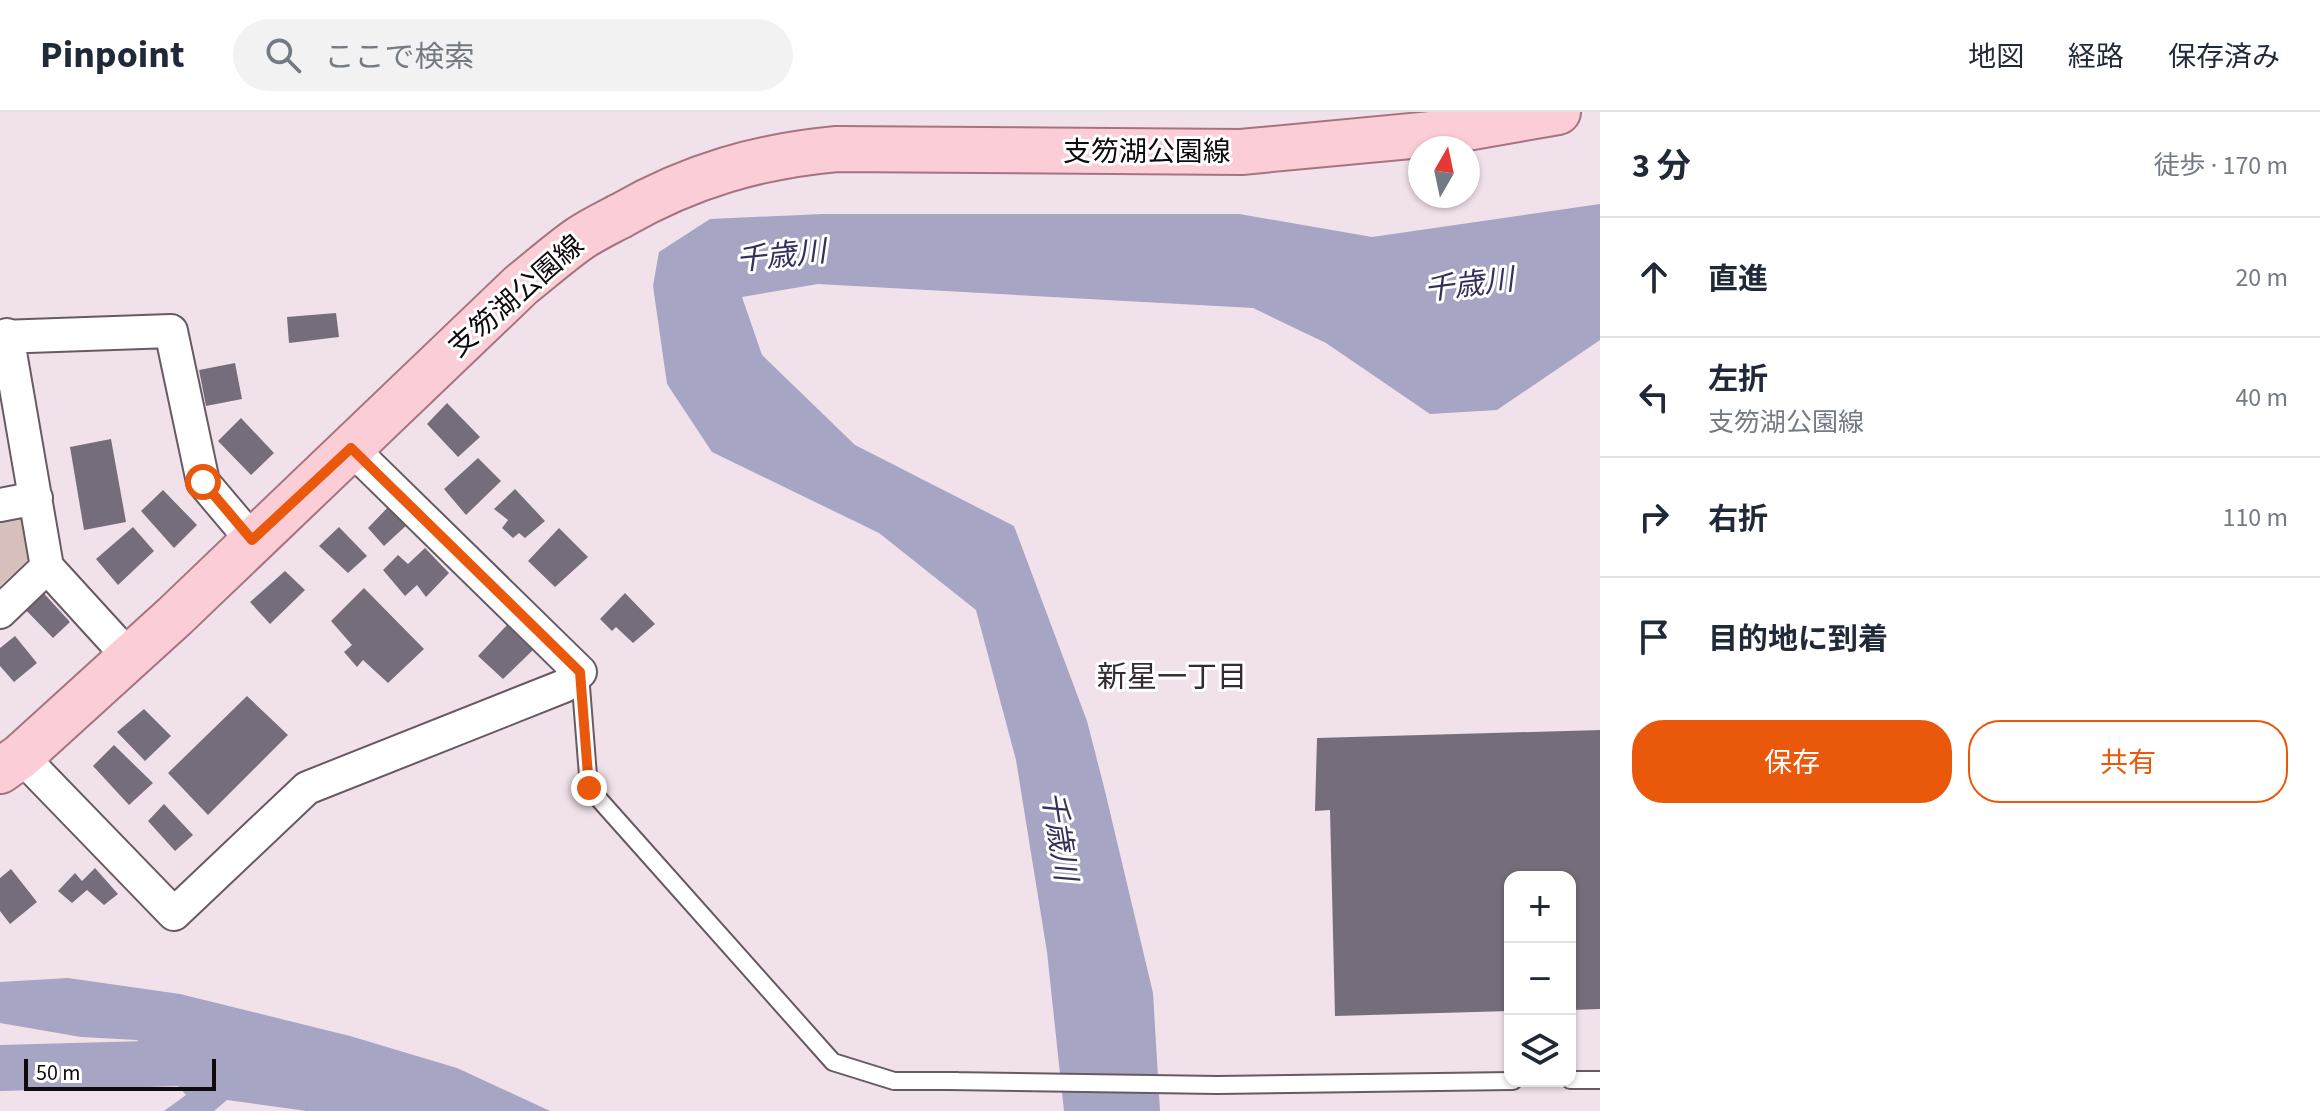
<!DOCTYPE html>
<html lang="ja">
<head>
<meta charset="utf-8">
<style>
  :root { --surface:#fff; --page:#f2f2f3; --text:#1f2937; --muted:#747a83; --line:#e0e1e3; --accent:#ea580c }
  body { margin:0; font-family:"Source Sans 3","Noto Sans JP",sans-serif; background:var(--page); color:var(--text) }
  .controls { position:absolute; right:24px; bottom:24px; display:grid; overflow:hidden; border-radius:16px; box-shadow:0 2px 6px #0004 }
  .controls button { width:72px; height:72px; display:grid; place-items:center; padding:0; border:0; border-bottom:2px solid var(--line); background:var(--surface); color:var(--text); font:40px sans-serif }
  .compass { position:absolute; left:1408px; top:24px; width:72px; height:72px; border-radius:50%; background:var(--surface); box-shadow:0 2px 6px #0004; rotate:9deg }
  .scale { position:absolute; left:24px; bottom:20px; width:192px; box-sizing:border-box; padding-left:8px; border:4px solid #0f0a0d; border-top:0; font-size:22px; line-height:28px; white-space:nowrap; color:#0f0a0d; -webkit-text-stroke:6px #fff; paint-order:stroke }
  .stop { position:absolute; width:24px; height:24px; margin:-18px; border:6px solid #ea580c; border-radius:50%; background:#fff }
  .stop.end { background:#ea580c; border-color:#fff; box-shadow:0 2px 8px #0008 }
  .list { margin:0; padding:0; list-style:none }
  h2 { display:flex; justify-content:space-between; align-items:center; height:104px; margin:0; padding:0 32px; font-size:34px }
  h2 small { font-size:26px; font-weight:400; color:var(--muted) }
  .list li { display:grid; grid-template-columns:52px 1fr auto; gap:24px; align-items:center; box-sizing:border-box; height:120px; padding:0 32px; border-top:2px solid var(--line) }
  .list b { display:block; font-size:30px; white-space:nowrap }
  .list p { margin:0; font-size:26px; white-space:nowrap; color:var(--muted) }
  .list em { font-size:26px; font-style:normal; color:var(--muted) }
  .actions { display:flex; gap:16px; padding:24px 32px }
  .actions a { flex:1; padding:18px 0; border:2px solid var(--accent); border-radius:32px; text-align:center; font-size:28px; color:var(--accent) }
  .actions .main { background:var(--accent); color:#fff }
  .icon { flex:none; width:44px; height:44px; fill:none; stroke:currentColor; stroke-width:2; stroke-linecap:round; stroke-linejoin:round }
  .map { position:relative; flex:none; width:1600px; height:999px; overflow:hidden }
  header { display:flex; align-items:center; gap:48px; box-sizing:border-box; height:112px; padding:0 40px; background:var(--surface); border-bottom:2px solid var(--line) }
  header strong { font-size:38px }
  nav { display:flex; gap:44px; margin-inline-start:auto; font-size:28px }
  .search { width:560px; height:72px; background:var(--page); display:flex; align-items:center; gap:20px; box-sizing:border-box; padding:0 28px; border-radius:44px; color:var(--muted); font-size:30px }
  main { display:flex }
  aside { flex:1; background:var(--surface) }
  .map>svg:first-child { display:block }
  .green { fill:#d7c0bc }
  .water { fill:#a6a5c4 }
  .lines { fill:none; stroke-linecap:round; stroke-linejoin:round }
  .river { stroke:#a6a5c4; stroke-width:46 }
  .building { fill:#756e7a }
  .lane-casing { stroke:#675a62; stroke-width:20 }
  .street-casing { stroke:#675a62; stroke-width:36 }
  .primary-casing { stroke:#a6747f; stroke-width:48 }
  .lane { stroke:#fff; stroke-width:16 }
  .street { stroke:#fff; stroke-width:32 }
  .primary { stroke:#fbced7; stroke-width:44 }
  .route { stroke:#ea580c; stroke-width:10 }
  .labels { text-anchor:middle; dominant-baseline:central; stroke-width:6; stroke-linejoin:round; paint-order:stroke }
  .street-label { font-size:28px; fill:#0f0a0d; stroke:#fff }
  .water-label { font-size:30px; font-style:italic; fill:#35305b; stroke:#fff }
  .neighbourhood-label { font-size:30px; fill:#352a31; stroke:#fff }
</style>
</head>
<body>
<header>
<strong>Pinpoint</strong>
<div class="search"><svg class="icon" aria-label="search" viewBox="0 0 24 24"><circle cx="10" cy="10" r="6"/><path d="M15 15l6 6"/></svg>ここで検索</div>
<nav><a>地図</a><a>経路</a><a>保存済み</a></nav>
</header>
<main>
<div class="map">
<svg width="1600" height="999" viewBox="0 0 1600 999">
  <rect width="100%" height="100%" fill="#f1e1eb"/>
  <path class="green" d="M22,404L30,446L0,474V409Z"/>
  <path class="water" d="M1600,92V228L1497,298L1430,302L1326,231L1253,196L818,172L742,185L762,243L855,333L1014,414L1087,609L1104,675L1153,881L1160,999H1064L1047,840L1016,648L976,498L879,421L712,340L667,272L653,174L659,140L710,107L823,102H1239L1372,125Z
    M68,866L180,882L350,924L457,956L550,999H307L227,988L214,999H164L186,983L137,928L81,925L0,911V870Z"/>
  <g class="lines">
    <path class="river" d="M0,956L220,950"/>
  </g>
  <path class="building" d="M336,201L339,225L289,231L287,205Z
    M235,251L242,287L206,294L199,258Z
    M447,291L480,325L458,345L427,312Z
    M241,306L274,341L251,363L218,329Z
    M111,327L126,410L84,418L70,335Z
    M478,346L501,369L466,403L444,377Z
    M515,377L545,409L525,426L519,421L513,426L502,416L508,408L494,397Z
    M163,378L197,413L174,436L141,399Z
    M391,392L409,411L384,434L368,416Z
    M133,415L154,439L118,473L96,447Z
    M339,415L367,444L348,461L319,434Z
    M559,416L588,445L555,475L528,449Z
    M425,436L449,461L426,485L417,473L405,484L383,458L398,443L408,452Z
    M285,459L305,478L270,512L250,490Z
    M39,476L70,510L53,526L20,492Z
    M364,476L424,537L388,571L363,548L357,555L344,540L352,533L331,509Z
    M625,481L655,512L633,531L616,515L612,519L600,507Z
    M507,513L533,538L503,567L478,544Z
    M15,524L37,551L14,570L0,554V536Z
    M247,584L288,623L208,703L168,661Z
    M144,597L171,624L145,649L117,620Z
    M1600,618V897L1570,898V765H1510V899L1335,904L1330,698L1315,699L1317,626Z
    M114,633L153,671L129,693L93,654Z
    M164,692L193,723L175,739L148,709Z
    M95,756L118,782L104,793L87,778L72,791L58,779L75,761L82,769Z
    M11,757L37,790L10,812L0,799V766Z"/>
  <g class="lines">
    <defs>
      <path id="lane" d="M580,562L589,676L833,950L894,969H958
        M1570,968H1600
        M948,969L1217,973L1513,969"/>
      <path id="street" d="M7,223L47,455L130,546
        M0,225L171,219L203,370L252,428
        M0,393L36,386
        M0,500L47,455
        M21,644L174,802L307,676L564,574L580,560L351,336"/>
      <path id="primary" d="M0,659L21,644L175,504L521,173C540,158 559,141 579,127C592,118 607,111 622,103C690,64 759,44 837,37L1241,40L1432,22L1558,0"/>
    </defs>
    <use href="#lane" class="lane-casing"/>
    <use href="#street" class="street-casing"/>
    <use href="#primary" class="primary-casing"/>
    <use href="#lane" class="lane"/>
    <use href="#street" class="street"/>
    <use href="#primary" class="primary"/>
  </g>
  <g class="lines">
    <path class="route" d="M203,370L252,428L351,336L580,560L589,676"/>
  </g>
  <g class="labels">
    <g class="street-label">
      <text x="1147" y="40">支笏湖公園線</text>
      <text transform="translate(516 184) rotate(-41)">支笏湖公園線</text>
    </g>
    <g class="water-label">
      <text transform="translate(781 144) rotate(-6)">千歳川</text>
      <text transform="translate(1469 173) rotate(-7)">千歳川</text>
      <text transform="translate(1059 724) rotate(81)">千歳川</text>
    </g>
    <g class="neighbourhood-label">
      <text x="1172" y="565">新星一丁目</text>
    </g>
  </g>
</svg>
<div class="controls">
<button>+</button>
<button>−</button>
<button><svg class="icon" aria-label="layers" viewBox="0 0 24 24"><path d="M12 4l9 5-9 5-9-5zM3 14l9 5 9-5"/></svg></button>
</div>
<svg class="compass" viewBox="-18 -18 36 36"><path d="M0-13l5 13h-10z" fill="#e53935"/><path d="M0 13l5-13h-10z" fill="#747a83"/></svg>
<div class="scale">50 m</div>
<div class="stop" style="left:203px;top:370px"></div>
<div class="stop end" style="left:589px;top:676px"></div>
</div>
<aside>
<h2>3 分<small>徒歩 · 170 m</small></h2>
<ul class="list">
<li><svg class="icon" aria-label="ahead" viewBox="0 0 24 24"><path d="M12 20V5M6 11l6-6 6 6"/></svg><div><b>直進</b></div><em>20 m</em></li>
<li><svg class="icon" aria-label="left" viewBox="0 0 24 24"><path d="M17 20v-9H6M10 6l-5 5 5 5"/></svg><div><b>左折</b><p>支笏湖公園線</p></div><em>40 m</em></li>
<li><svg class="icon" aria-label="right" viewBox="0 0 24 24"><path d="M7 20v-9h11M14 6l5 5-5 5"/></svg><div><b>右折</b></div><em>110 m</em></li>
<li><svg class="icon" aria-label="arrive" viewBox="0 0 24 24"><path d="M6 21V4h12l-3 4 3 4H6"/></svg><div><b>目的地に到着</b></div></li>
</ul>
<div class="actions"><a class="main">保存</a><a>共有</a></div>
</aside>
</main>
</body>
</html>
